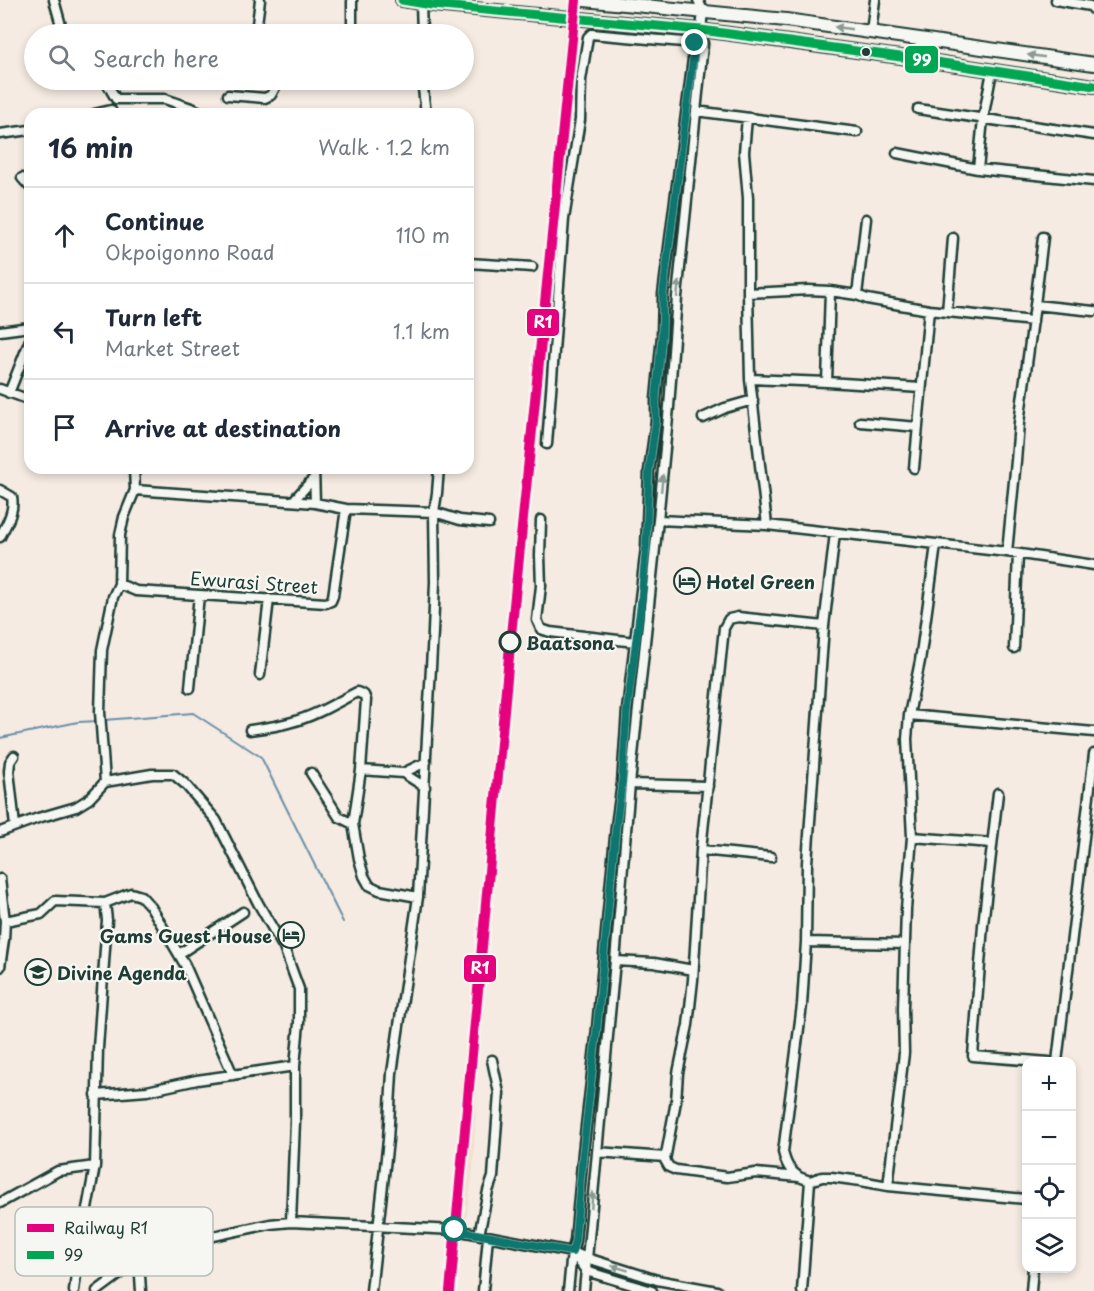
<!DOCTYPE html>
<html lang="en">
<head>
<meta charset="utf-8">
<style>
  :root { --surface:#fff; --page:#f2f2f3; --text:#1f2937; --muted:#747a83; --line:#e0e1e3 }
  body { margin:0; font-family:"Playpen Sans",sans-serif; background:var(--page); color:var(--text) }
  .controls { position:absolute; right:18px; bottom:18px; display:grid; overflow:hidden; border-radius:12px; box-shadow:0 3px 9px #0003 }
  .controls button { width:54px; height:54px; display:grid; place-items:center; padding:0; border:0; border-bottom:2px solid var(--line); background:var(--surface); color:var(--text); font:30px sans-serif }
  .stop { position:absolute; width:18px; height:18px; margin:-14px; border:4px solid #0f766e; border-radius:50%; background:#fff }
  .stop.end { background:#0f766e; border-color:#fff; box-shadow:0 2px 6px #0008 }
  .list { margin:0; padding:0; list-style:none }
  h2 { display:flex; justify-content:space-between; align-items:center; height:78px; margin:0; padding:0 24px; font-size:26px }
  h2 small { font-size:20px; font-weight:400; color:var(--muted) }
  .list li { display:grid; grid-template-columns:39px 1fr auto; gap:18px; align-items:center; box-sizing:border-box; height:96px; padding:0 24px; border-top:2px solid var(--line) }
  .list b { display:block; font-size:22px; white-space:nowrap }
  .list p { margin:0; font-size:20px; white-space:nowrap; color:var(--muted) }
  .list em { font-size:20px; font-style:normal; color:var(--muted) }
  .icon { flex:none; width:33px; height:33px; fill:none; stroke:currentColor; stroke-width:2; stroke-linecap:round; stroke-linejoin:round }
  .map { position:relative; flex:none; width:1094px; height:1291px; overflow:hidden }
  .search { position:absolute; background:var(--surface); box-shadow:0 3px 9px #0003; left:24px; top:24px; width:450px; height:66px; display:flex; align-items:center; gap:15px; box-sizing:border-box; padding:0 21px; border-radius:33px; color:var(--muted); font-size:22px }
  .panel { position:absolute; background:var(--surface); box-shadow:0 3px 9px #0003; left:24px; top:108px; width:450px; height:366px; border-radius:18px }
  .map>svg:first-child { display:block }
  .built { fill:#f4dece }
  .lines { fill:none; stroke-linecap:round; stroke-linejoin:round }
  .stream { stroke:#6a90a8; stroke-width:2 }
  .street-casing { stroke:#1f3d34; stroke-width:13 }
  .secondary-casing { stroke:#1f3d34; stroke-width:16 }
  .street { stroke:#f6f6f2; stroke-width:8 }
  .secondary { stroke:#f6f6f2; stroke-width:12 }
  .bus-1-casing { stroke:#f6f6f2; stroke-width:14 }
  .bus-1 { stroke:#00a651; stroke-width:9 }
  .rail-1-casing { stroke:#f6f6f2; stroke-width:15 }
  .rail-1 { stroke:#e5007d; stroke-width:10 }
  .oneway { fill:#8a9a93 }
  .route { stroke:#0f766e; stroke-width:8 }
  .bus-dot { fill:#1f3d34; stroke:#f6f6f2; stroke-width:2 }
  .stop-dot { fill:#f6f6f2; stroke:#1f3d34; stroke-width:3 }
  .labels { text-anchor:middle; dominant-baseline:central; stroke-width:4.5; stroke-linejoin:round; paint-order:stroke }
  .poi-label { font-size:18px; font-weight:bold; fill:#1f3d34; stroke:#f6f6f2; text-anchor:start }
  .street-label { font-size:18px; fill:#1f3d34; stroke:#f6f6f2 }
  .stop-label { font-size:18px; font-weight:bold; fill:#1f3d34; stroke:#f6f6f2; text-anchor:start }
  .key { fill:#f6f6f2; stroke:#b6beb9; stroke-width:1.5 }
  .key-label { font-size:16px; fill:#1f3d34 }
  .line-badge { stroke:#f6f6f2; stroke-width:2 }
  .badge-label { font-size:16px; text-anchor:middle; font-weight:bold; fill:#fff }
</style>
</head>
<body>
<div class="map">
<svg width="1094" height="1291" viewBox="0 0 1094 1291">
  <rect width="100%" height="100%" fill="#f5ebe2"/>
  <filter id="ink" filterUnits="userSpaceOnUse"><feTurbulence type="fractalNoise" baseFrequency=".0167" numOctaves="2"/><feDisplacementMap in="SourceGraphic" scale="12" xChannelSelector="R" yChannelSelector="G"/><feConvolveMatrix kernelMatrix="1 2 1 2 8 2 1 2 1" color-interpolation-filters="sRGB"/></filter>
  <g filter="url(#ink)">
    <path class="built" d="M578,23L549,327L482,981L473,1170L456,1291H447L565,25Z"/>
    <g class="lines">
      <path class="stream" d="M104,720L193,713L261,757L343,922
        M0,738L78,722L99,721"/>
      <defs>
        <path id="street" d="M54,0L62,29L66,34
          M1056,0L1090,6L1094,10
          M421,3L422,34
          M257,29L312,34
          M256,32L260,0
          M871,32L875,0
          M346,34L352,25V0
          M105,80L116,99H165L194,109L204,114
          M422,80L426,114
          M228,95L265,98L271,95L279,80
          M918,109L1094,135
          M696,111L857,132
          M94,114L111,110
          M747,118L744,152L748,198V293L750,379L767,525
          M0,134L30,130
          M897,153L978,169L1094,181
          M978,169L983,119L992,71
          M22,178L30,187
          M468,263L532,267
          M748,293L808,290L830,291L857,295L867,299L929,310L1033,321
          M857,295L866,219
          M1035,305L1094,311
          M947,312L953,238
          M0,331L30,327
          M750,379L827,382L921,388
          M827,382L830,291
          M0,389L30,400
          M9,393L30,340
          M703,418L725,408L753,400
          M860,422L918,427
          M547,444L564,219L580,120L581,80L588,37L591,34L695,43
          M314,468L315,503
          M914,468L929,310
          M0,490L12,497C15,511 6,525 0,537
          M135,490L315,503L346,509L434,512L460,520L489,523
          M293,501L314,478
          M541,520L540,556L541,586L537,620L541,629L550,632L635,642
          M658,520L767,525L1007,552L1094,565
          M1007,552L1016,461L1019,423L1035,305L1043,237
          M119,584L136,591L326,603L331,601L333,596L346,509
          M824,626L738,617L729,619L724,628L701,850L693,980L688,1025L678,1073L676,1101L665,1160L669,1167L676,1170L727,1177L756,1173L799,1177L810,1181L822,1177H831L861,1181L888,1186L1026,1199
          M1014,648L1018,554
          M260,675L269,599
          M190,688L199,595
          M909,715L1094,732
          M250,730C264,728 279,726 292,722C315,716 336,703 357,692L364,695L366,700L361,770L353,824L359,859L364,876L369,885L379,890L418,897
          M14,756L10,762L9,771L15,826
          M361,770L403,773L425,787
          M311,773L339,817L353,824
          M403,773L426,762
          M105,782L100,712L102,650L113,597L119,584L120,535L124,517L135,490L134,468
          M630,784L708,786
          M998,793L983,925L973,1056L1049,1062
          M0,832L38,818L76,807L89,799L105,782L152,774H173L185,784L216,820L258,903L284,948L299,989V1023L295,1066V1121L291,1222
          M912,837L992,843
          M701,850L771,857
          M0,879L5,921L4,940L0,967
          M5,921L41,914L55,901L105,903L131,893L141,896L151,907L185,965L233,1075
          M806,942L905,944
          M179,954L243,912
          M615,961L654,963L693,970
          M1057,1062L1094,754
          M96,1095L147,1091L197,1080L295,1066
          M597,1152L665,1157
          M799,1177C789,1170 786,1164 783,1152L802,1005L806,942L807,863L824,626L835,533
          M888,1186L904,1053L903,1008L906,909L912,837L907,739L909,715L920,661L936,545
          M0,1203L58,1171L95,1166
          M479,1235L488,1191L493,1177L499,1093L492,1060
          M572,1252L586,1271L652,1291
          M139,1260L141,1291
          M74,1291L79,1252L95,1166L98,1048L107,920L105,903
          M97,1291L139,1260L204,1238L270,1224L291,1222L455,1230L572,1252L587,1258L657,1280L717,1291
          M371,1291L388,1140L392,1073L418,897L433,632L435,582L434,512L437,493L439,468
          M483,1291L488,1237
          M568,1291L572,1252L575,1241L583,1152L596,1038L616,826L622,783L627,710L646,547L649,471L656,420V399L662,335L663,294L695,43L701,30
          M584,1291L615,961L630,784L658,520L669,407L677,297L703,44L701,30L703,11L698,0
          M802,1291L810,1181
          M1031,1291L1033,1268"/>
        <path id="secondary" d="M402,0L432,5L701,30L930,61L1094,86
          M584,0L786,20L1094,64"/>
      </defs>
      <use href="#street" class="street-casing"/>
      <use href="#secondary" class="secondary-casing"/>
      <use href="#street" class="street"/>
      <use href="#secondary" class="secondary"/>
      <defs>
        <path id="bus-1" d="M402,0L432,5L701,30L930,61L1094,86"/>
      </defs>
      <use href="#bus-1" class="bus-1-casing"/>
      <use href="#bus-1" class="bus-1"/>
      <defs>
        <path id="rail-1" d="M450,1291L511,635L576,0"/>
      </defs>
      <use href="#rail-1" class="rail-1-casing"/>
      <use href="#rail-1" class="rail-1"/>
    </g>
    <defs><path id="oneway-solid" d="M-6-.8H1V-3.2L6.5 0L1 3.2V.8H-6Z" transform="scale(1.5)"/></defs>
    <g class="oneway">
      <use href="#oneway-solid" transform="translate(843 28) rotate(-172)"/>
      <use href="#oneway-solid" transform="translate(1036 56) rotate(-172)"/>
      <use href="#oneway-solid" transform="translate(678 289) rotate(-84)"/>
      <use href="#oneway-solid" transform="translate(662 483) rotate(-84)"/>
      <use href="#oneway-solid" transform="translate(592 1200) rotate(-85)"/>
      <use href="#oneway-solid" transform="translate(620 1268) rotate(-163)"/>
    </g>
  </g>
  <g class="lines" filter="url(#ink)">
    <path class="route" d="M455,1230L572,1252L575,1241L583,1152L596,1038L616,826L622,783L627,710L641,604L646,547L649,471L656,420V399L662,335L663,294L695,43"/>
  </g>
  <defs>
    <symbol id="hotel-ring" viewBox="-11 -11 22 22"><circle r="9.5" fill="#f6f6f2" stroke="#1f3d34" stroke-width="1.5"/><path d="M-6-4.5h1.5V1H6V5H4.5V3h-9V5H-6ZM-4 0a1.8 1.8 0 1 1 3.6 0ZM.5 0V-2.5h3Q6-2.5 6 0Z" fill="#1f3d34"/></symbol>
    <symbol id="school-ring" viewBox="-11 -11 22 22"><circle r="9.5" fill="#f6f6f2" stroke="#1f3d34" stroke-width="1.5"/><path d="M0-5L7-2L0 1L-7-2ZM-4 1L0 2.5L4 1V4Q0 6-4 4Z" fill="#1f3d34"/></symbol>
  </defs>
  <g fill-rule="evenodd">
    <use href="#hotel-ring" x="672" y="566" width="30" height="30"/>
    <use href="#hotel-ring" x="276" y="920" width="30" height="30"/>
    <use href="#school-ring" x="23" y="957" width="30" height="30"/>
  </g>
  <circle class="bus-dot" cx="866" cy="52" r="5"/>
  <circle class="stop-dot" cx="510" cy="642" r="10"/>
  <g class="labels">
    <g class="poi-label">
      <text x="706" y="581">Hotel Green</text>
      <text x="272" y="935" text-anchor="end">Gams Guest House</text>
      <text x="57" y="972">Divine Agenda</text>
    </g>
    <g class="street-label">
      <text transform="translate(254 582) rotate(4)">Ewurasi Street</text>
    </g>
    <g class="stop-label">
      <text x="526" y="642">Baatsona</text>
    </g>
  </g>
  <rect x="15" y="1207" width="198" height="69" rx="9" class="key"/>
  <rect x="27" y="1224" width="27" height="8" fill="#e5007d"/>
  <rect x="27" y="1251" width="27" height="8" fill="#00a651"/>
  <g class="key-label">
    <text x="64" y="1234">Railway R1</text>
    <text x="64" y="1261">99</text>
  </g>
  <g class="line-badge">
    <rect x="904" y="45" width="35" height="29" rx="6" fill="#00a651"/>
    <rect x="526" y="308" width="34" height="29" rx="6" fill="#e5007d"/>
    <rect x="463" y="954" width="34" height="29" rx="6" fill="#e5007d"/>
  </g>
  <g class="badge-label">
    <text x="922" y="66">99</text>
    <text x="543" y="328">R1</text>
    <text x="480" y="974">R1</text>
  </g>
</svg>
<div class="controls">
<button>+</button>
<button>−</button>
<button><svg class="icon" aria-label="locate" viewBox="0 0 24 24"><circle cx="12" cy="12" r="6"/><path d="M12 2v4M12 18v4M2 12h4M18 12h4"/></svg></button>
<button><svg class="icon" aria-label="layers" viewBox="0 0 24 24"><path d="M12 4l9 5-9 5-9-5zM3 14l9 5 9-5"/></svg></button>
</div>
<div class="stop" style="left:455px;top:1230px"></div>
<div class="stop end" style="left:695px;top:43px"></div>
<div class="search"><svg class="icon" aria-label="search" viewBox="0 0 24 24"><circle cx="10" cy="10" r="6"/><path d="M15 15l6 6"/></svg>Search here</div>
<section class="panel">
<h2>16 min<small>Walk · 1.2 km</small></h2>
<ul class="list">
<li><svg class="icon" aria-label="ahead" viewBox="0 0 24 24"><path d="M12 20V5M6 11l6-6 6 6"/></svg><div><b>Continue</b><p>Okpoigonno Road</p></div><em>110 m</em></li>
<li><svg class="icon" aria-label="left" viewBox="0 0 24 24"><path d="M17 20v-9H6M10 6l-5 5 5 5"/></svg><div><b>Turn left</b><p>Market Street</p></div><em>1.1 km</em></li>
<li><svg class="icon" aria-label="arrive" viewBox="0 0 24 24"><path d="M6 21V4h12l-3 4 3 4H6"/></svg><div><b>Arrive at destination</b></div></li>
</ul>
</section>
</div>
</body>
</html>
